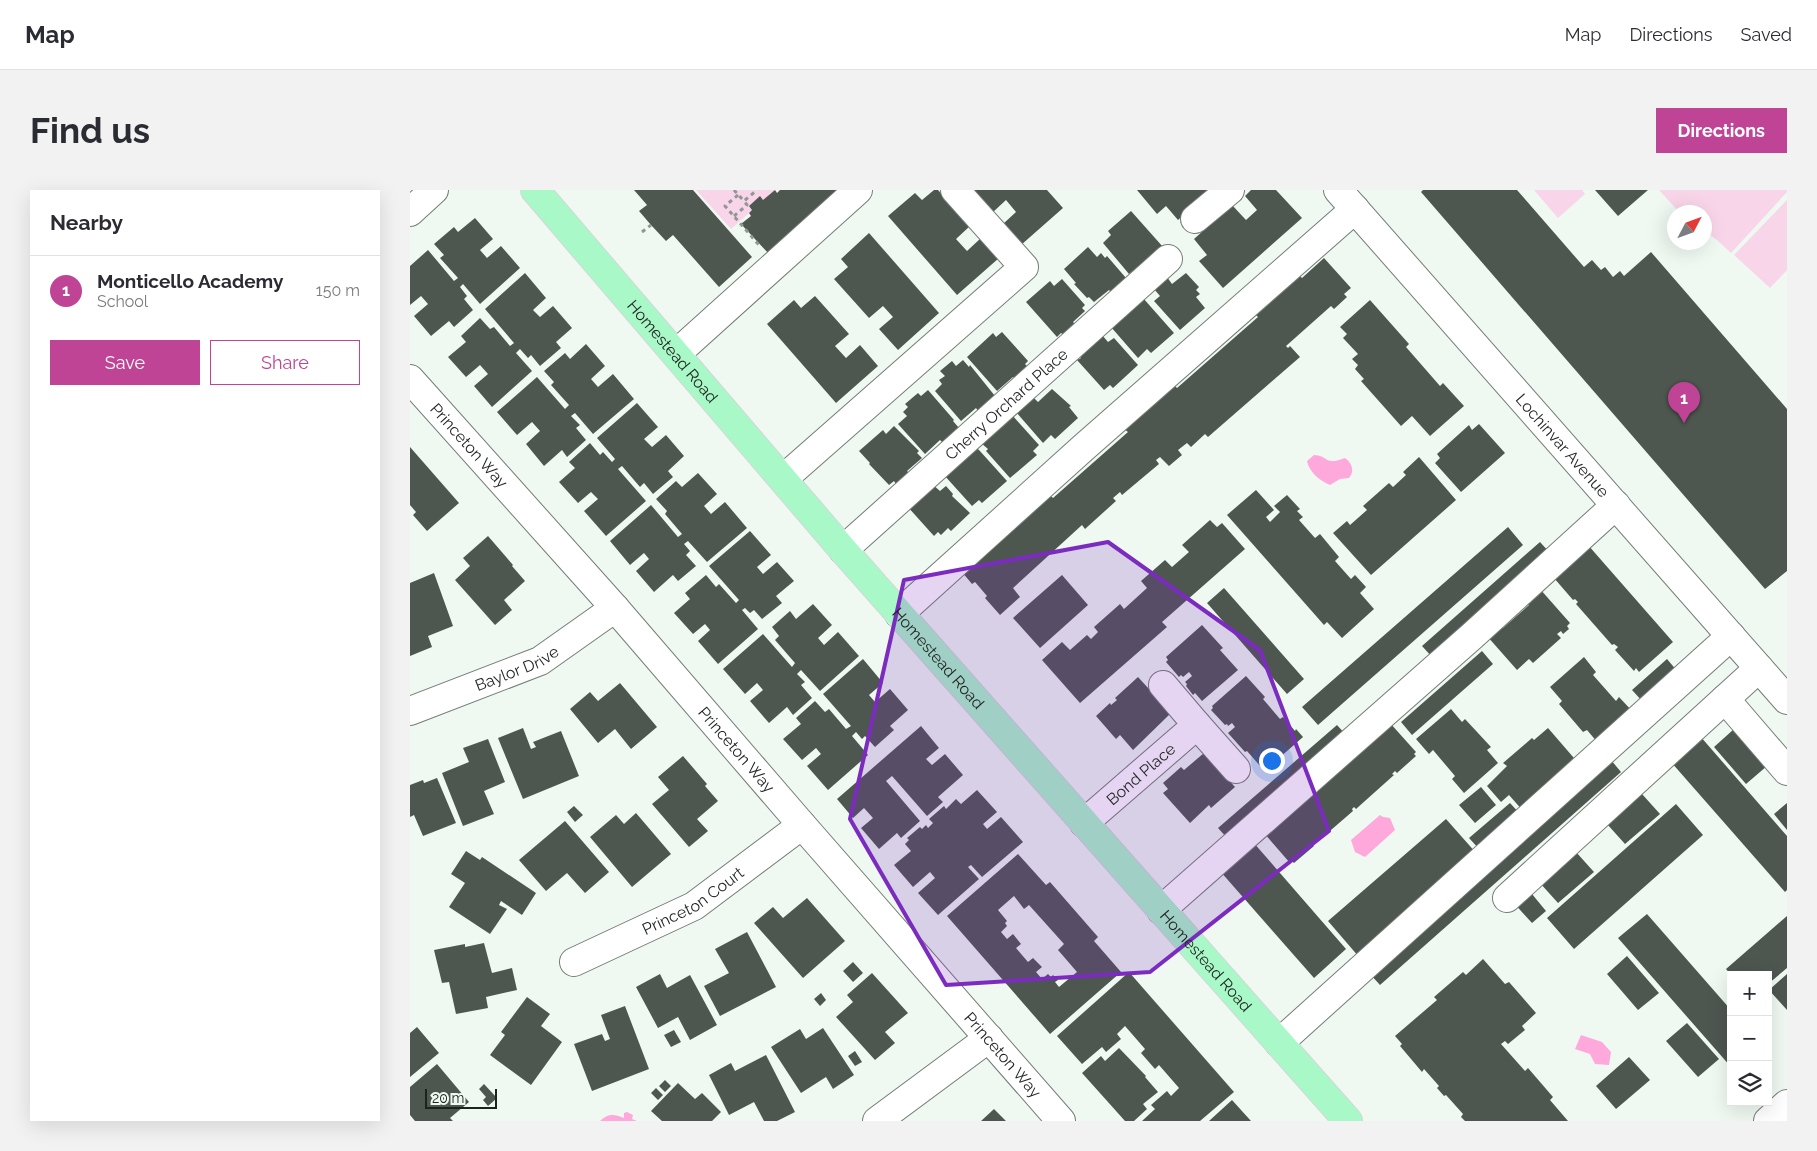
<!DOCTYPE html>
<html lang="en">
<head>
<meta charset="utf-8">
<style>
  :root { --surface:#fff; --page:#f2f2f3; --text:#2b2b33; --muted:#7c7c81; --line:#e1e1e2; --accent:#bf4495 }
  body { margin:0; font-family:Raleway,sans-serif; background:var(--page); color:var(--text) }
  .controls { position:absolute; right:15px; bottom:15px; display:grid; overflow:hidden; border-radius:0px; box-shadow:0 5px 20px #0002 }
  .controls button { width:45px; height:45px; display:grid; place-items:center; padding:0; border:0; border-bottom:1px solid var(--line); background:var(--surface); color:var(--text); font:25px sans-serif }
  .compass { position:absolute; left:1257px; top:15px; width:45px; height:45px; border-radius:50%; background:var(--surface); box-shadow:0 5px 20px #0002; rotate:49deg }
  .scale { position:absolute; left:15px; bottom:12px; width:72px; box-sizing:border-box; padding-left:5px; border:2px solid #1e221f; border-top:0; font-size:14px; line-height:18px; white-space:nowrap; color:#1e221f; -webkit-text-stroke:4px #eff9f2; paint-order:stroke }
  .you { position:absolute; left:861px; top:570px; width:18px; height:18px; margin:-12px; border:4px solid #fff; border-radius:50%; background:#1a73e8; box-shadow:0 0 0 8px #1a73e833 }
  .badge { display:grid; place-items:center; width:32px; height:32px; border-radius:50%; background:var(--accent); color:#fff; font-size:16px; font-weight:700 }
  .pin { position:absolute; translate:-50% -41px; filter:drop-shadow(0 1px 2px #0008) }
  .pin::after { content:''; position:absolute; top:26px; width:18px; height:15px; background:inherit; clip-path:polygon(0 0,100% 0,50% 100%) }
  .list { margin:0; padding:0; list-style:none }
  h2 { display:flex; justify-content:space-between; align-items:center; height:65px; margin:0; padding:0 20px; font-size:21px }
  h2 small { font-size:16px; font-weight:400; color:var(--muted) }
  .list li { display:grid; grid-template-columns:32px 1fr auto; gap:15px; align-items:center; box-sizing:border-box; height:70px; padding:0 20px; border-top:1px solid var(--line) }
  .list b { display:block; font-size:19px; white-space:nowrap }
  .list p { margin:0; font-size:16px; white-space:nowrap; color:var(--muted) }
  .list em { font-size:16px; font-style:normal; color:var(--muted) }
  .actions { display:flex; gap:10px; padding:15px 20px }
  .actions a { flex:1; padding:11px 0; border:1px solid var(--accent); border-radius:0px; text-align:center; font-size:18px; color:var(--accent) }
  .actions .main { background:var(--accent); color:#fff }
  .icon { flex:none; width:28px; height:28px; fill:none; stroke:currentColor; stroke-width:2; stroke-linecap:round; stroke-linejoin:round }
  .map { position:relative; flex:none; width:1377px; height:931px; overflow:hidden; border-radius:0px }
  header { display:flex; align-items:center; gap:30px; box-sizing:border-box; height:70px; padding:0 25px; background:var(--surface); border-bottom:1px solid var(--line) }
  header strong { font-size:24px }
  nav { display:flex; gap:28px; margin-inline-start:auto; font-size:18px }
  .intro { display:flex; align-items:center; justify-content:space-between; box-sizing:border-box; height:120px; padding:0 30px }
  h1 { margin:0; font-size:35px }
  .button { padding:12px 22px; border-radius:0px; background:var(--accent); color:#fff; font-size:18px; font-weight:700 }
  main { display:flex; gap:30px; padding:0 30px }
  aside { flex:1; background:var(--surface); border-radius:0px; box-shadow:0 5px 20px #0002 }
  .map>svg:first-child { display:block }
  .green { fill:#f8d5e8 }
  .water { fill:#fea8db }
  .building { fill:#4e5650; fill-rule:evenodd }
  .lines { fill:none; stroke-linecap:round; stroke-linejoin:round }
  .minor-casing { stroke:#747c76; stroke-width:30 }
  .major-casing { stroke:#d6d7d7; stroke-width:30 }
  .path { stroke:#919893; stroke-width:3; stroke-dasharray:4 4; stroke-linecap:butt }
  .minor { stroke:#fff; stroke-width:28 }
  .major { stroke:#a9f8c7; stroke-width:28 }
  .marked { fill:#7b2cbf; fill-opacity:0.2; stroke:#7b2cbf; stroke-width:4; stroke-linejoin:round }
  .labels { text-anchor:middle; dominant-baseline:central; stroke-width:5; stroke-linejoin:round; paint-order:stroke }
  .street-label { font-size:16px; fill:#1e221f; stroke:#eff9f2 }
</style>
</head>
<body>
<header>
<strong>Map</strong>
<nav><a>Map</a><a>Directions</a><a>Saved</a></nav>
</header>
<div class="intro"><h1>Find us</h1><a class="button">Directions</a></div>
<main>
<aside>
<h2>Nearby<small></small></h2>
<ul class="list">
<li><span class="badge">1</span><div><b>Monticello Academy</b><p>School</p></div><em>150 m</em></li>
</ul>
<div class="actions"><a class="main">Save</a><a>Share</a></div>
</aside>
<div class="map">
<svg width="1377" height="931" viewBox="0 0 1377 931">
  <rect width="100%" height="100%" fill="#eff9f2"/>
  <path class="green" d="M286,0H365L321,39Z
    M1124,0H1172L1175,4L1148,28Z
    M1249,0H1377V2L1321,63L1307,50L1295,41L1294,22H1269Z
    M1377,10V80L1360,98L1324,65Z"/>
  <path class="water" d="M904,265C920,266 913,276 935,268C942,273 945,281 939,288L930,289L920,295C910,291 899,282 897,271Z
    M970,625L973,627L980,628L985,640L955,667L945,662L941,650Z
    M1171,845L1192,852L1201,862L1199,875L1185,874L1180,864L1165,859Z
    M217,922L223,925L222,929L227,931H190C198,923 204,924 214,928V923Z"/>
  <path class="building" d="M224,0H283L342,67L309,97L263,45L256,51L241,35L229,21L237,15Z
    M365,0L367,3L370,0H436L359,64L331,34L341,26L339,23L342,20L339,16L350,6L353,10Z
    M524,0H528L560,36L546,49L557,61L571,48L589,68L547,105L478,26L505,3L512,10Z
    M562,0H637L653,18L611,55L593,34L606,22L596,10L582,23Z
    M727,0H802L768,30L756,16L747,24Z
    M841,0H866L892,28L813,98L789,71L797,65L784,49L822,15L836,30L847,20L835,6Z
    M1013,0H1107L1174,77L1182,70L1191,80L1195,77L1203,87L1210,81L1214,86L1241,62L1377,219V381L1355,399L1011,2Z
    M1185,0H1238L1208,26Z
    M721,21L753,57L719,84L693,53L701,45L698,41Z
    M65,28L83,49L70,60L77,68L91,56L110,78L70,114L53,94L50,97L57,106L54,109L63,120L44,137L39,131L21,146L4,126L18,114L11,106L0,115V76L18,60L44,91L48,88L30,68L34,65L24,54L44,37L48,42Z
    M459,43L529,123L488,160L469,139L483,127L473,116L459,128L424,89L438,77L431,69Z
    M678,57L687,67L691,63L695,68L697,66L716,88L701,102L699,100L684,112L679,107L677,108L664,94L666,93L654,79Z
    M914,68L941,98L934,104L937,107L924,119L921,116L876,156L878,158L880,156L890,167L798,247L795,244L781,257L777,253L768,260L772,265L759,276L750,267L746,270L749,274L712,305L710,302L703,308L706,311L675,339L672,335L603,398L610,407L590,425L575,408L577,406L565,392L562,394L552,382L640,305L643,308L718,242L714,239L764,195L767,198L848,127L845,124L889,85L892,88Z
    M115,83L136,108L123,120L130,127L143,116L162,138L146,152L151,158L130,176L121,165L118,168L110,159L106,163L122,181L82,217L64,196L78,184L70,175L56,187L38,167L56,152L51,146L70,128L80,139L84,137L100,156L104,153L75,119Z
    M776,83L789,97L786,100L790,104L786,107L795,118L770,140L744,111L750,106L744,99L757,87L762,94Z
    M652,89L675,115L672,118L675,121L663,132L666,135L654,145L651,143L647,147L616,112L640,91L644,96Z
    M405,106L439,144L425,156L436,168L450,155L468,176L426,213L357,134L384,110L391,118Z
    M733,108L764,143L741,163L737,159L728,168L701,137Z
    M960,110L999,154L996,157L1030,196L1033,193L1054,216L1020,246L1002,226L991,236L951,191L954,189L945,179L948,175L942,169L948,164L933,148L937,144L930,137Z
    M592,142L618,171L615,174L618,177L605,188L603,187L587,201L557,167L583,143L586,147Z
    M692,145L698,152L704,148L728,175L703,198L700,195L694,200L667,170L671,168L668,164Z
    M176,154L195,176L181,189L188,197L203,184L224,209L183,244L165,223L161,226L170,235L166,238L176,250L157,267L152,260L134,276L116,254L130,241L122,232L107,245L87,222L127,187L155,219L159,215L141,195L144,192L134,181L155,163L160,169Z
    M553,170L559,177L560,175L585,206L568,221L566,218L551,231L525,201L532,194L529,190L535,186L530,181L542,171L546,176Z
    M642,199L661,216L659,217L668,228L645,249L641,245L633,253L606,222L623,207L628,212Z
    M518,200L544,230L543,231L549,238L533,253L530,250L515,264L488,234L497,226L493,222L498,217L495,214L508,203L511,206Z
    M227,213L248,237L234,249L242,257L256,245L274,266L258,281L263,287L243,304L234,293L230,297L212,276L208,279L236,311L196,346L174,321L188,309L181,302L168,313L149,292L165,278L159,272L180,253L190,265L193,262L202,272L205,269L187,248Z
    M602,225L629,255L623,261L627,265L600,288L576,261L578,259L571,253Z
    M1069,234L1095,263L1051,302L1025,273L1030,268L1027,264L1059,235L1062,240Z
    M484,236L509,261L507,263L512,268L497,281L499,283L486,294L484,291L479,295L459,274L460,273L449,261L473,240L476,244Z
    M564,256L569,260L597,291L572,313L569,310L562,316L534,285Z
    M0,257L49,313L17,341L3,325L6,322L0,315Z
    M1009,267L1046,310L961,385L923,343L937,331L940,335L957,320L953,316L979,293L983,297L996,285L993,282Z
    M288,283L307,304L294,316L301,324L315,312L337,338L297,372L278,351L274,354L280,361L276,365L286,376L268,391L263,385L244,402L226,381L239,369L234,363L220,375L200,351L241,315L268,347L272,344L255,324L257,321L246,309L266,291L272,297Z
    M522,294L530,301L536,296L543,304L542,306L560,323L541,341L538,338L531,345L528,342L524,346L497,316Z
    M846,300L864,320L856,327L860,332L870,322L864,316L877,305L890,319L887,321L893,327L889,330L905,348L910,344L929,367L925,371L941,389L945,385L956,397L950,403L964,419L932,448L917,432L914,435L817,325Z
    M800,330L807,337L812,333L835,359L752,432L757,437L670,513L632,470L652,452L660,460L677,445L681,449L688,442L684,437L710,414L714,419L737,398L731,391L755,370L762,377L779,362L772,355Z
    M1098,337L1113,355L908,535L892,517Z
    M340,341L361,365L347,377L353,384L367,372L384,391L366,406L372,413L352,429L344,420L340,423L335,418L332,420L348,439L308,474L288,451L300,440L295,434L283,444L264,423L280,409L275,403L296,385L306,397L309,394L326,413L329,410L299,376Z
    M78,346L103,375L102,376L115,391L94,410L102,420L85,435L45,390L60,376L53,368Z
    M1130,352L1140,363L1022,467L1012,456Z
    M1178,355L1263,452L1229,482L1226,478L1224,481L1205,460L1208,457L1204,454L1202,455L1166,414L1168,412L1165,409L1163,410L1144,388Z
    M24,383L43,436L18,446L22,457L0,466V393Z
    M652,385L678,415L630,458L603,428Z
    M814,398L894,489L877,504L797,413Z
    M1130,399L1160,433L1157,436L1159,439L1153,444L1151,441L1147,444L1151,448L1123,473L1119,469L1107,480L1077,446L1090,434L1093,438L1119,415L1115,412Z
    M403,414L422,435L408,448L414,455L428,442L449,466L410,501L391,480L387,484L395,492L391,495L402,508L383,525L377,517L359,533L340,511L353,500L347,493L335,504L313,479L353,444L382,477L385,473L365,450L369,446L362,437L380,421L386,429Z
    M792,435L813,458L810,460L828,480L792,511L785,503L783,505L776,496L777,494L775,492L782,486L779,482L773,487L771,485L769,487L756,472L758,470L756,467Z
    M1072,461L1083,474L1002,545L991,532Z
    M1174,467L1186,482L1183,485L1206,511L1209,507L1223,522L1188,553L1177,540L1173,542L1149,514L1152,511L1140,497Z
    M453,469L473,493L459,505L465,512L480,499L498,520L480,536L484,540L465,557L455,546L452,549L446,542L442,546L458,565L418,600L397,576L411,564L406,558L392,570L373,549L391,534L386,528L405,511L415,522L419,519L436,539L441,536L413,504Z
    M1257,469L1268,482L1233,512L1222,500Z
    M836,486L855,507L853,509L870,529L873,527L885,541L886,539L893,547L860,576L857,573L851,577L837,561L835,562L818,543L825,537L822,533L818,536L817,534L815,535L801,520L803,518L802,516Z
    M728,487L761,523L723,560L710,545L706,549L686,526L700,513L701,515L707,510L705,508Z
    M210,493L247,537L221,559L205,539L188,553L160,519L180,502L188,511Z
    M1041,519L1052,532L1055,529L1081,557L1077,560L1088,573L1054,603L1042,589L1045,586L1023,560L1019,564L1006,549Z
    M980,533L1006,562L1004,564L1006,566L987,583L985,581L982,584L984,585L946,619L944,617L942,619L943,621L906,653L904,651L902,654L904,656L884,673L882,671L880,673L854,643Z
    M927,535L936,545L818,649L808,638Z
    M511,536L529,558L516,569L522,575L535,564L553,585L528,607L533,612L517,626L482,586L476,591L510,631L491,648L487,643L469,659L451,638L463,628L454,618L443,628L427,609Z
    M113,538L121,559L126,557L123,552L151,541L169,586L113,609L88,548Z
    M1138,538L1170,575L1114,622L1099,605L1091,612L1077,596L1097,576L1093,573L1122,548L1124,550Z
    M1324,539L1357,576L1336,594L1304,557Z
    M1290,546L1377,646V700L1375,702L1261,572Z
    M78,549L95,592L74,601L84,624L53,636L32,583L59,572L53,558Z
    M794,563L825,597L801,618L799,615L780,633L753,603L758,599L753,593L771,577L774,580Z
    M273,566L297,594L295,596L308,611L287,629L298,641L279,657L242,614L259,600L248,587Z
    M1201,570L1211,582L970,795L960,784Z
    M27,588L46,633L13,646L4,625L0,627V595L13,590L14,593Z
    M1071,597L1086,615L1065,633L1049,615Z
    M567,600L587,622L573,634L577,639L591,627L613,652L572,687L561,675L558,677L569,689L528,725L508,703L525,688L520,682L503,697L484,675L501,661L495,654L499,650L497,648L510,637L512,639L516,635L518,638L523,633L519,629L534,616L536,619L546,609L551,614Z
    M1232,604L1250,624L1215,654L1197,634Z
    M1100,613L1111,625L1070,660L1059,648Z
    M1377,613V640L1364,624Z
    M1266,614L1293,645L1164,759L1137,728Z
    M164,616L173,625L165,632L157,622Z
    M226,623L261,664L222,697L180,647L206,625L214,634Z
    M1036,629L1067,664L949,767L918,731Z
    M155,631L199,682L175,703L157,683L136,701L109,670Z
    M843,652L936,759L904,788L810,681Z
    M56,661L70,670L72,667L126,703L112,725L91,711L89,715L97,719L80,744L39,717L55,693L41,684Z
    M1166,662L1184,682L1148,713L1130,693Z
    M608,664L636,695L640,692L688,747L684,751L711,782L640,844L537,726ZM604,706L614,719L619,715L654,754L648,760L667,782L649,797L645,792L648,790L643,785L641,787L638,784L632,789L626,782L632,777L623,768L618,772L606,758L611,754L603,744L597,749L591,742L597,736L595,733L597,731L588,720Z
    M1117,698L1136,721L1122,733L1102,711Z
    M397,708L435,751L393,788L344,733L363,717L373,728Z
    M1237,724L1321,820V877L1208,748Z
    M1377,726V778L1358,794V785H1321L1316,779Z
    M337,742L366,797L310,826L294,796L319,783L305,759Z
    M74,753L82,783L102,778L107,800L76,807L78,818L46,824L39,792L32,793L24,760L55,754V757Z
    M1217,766L1249,803L1228,820L1197,784Z
    M1073,769L1095,794L1099,792L1126,823L1112,836L1115,840L1098,854L1095,851L1091,854L1115,881L1118,878L1143,907L1140,910L1158,931H1055L1051,927L1053,924L1036,905L1034,906L1027,898L1029,896L1014,879L1012,882L990,856L992,854L985,846L1027,810L1024,807L1053,782L1056,785Z
    M443,772L453,783L443,792L433,781Z
    M719,782L824,902L790,931H732L745,919L741,915L757,901L761,906L769,898L749,875L745,879L731,863L735,859L715,836L707,844L711,849L696,862L692,857L672,874L647,846Z
    M462,783L498,823L475,842L485,853L465,870L426,827L443,812L437,805Z
    M250,784L257,798L280,785L307,835L280,850L268,827L248,838L226,797Z
    M1377,784V820L1359,800Z
    M411,803L416,810L410,816L404,809Z
    M117,807L140,824L131,836L152,852L121,895L80,865L95,845L91,842Z
    M215,816L239,879L182,901L164,854L192,844L195,851L200,849L191,825Z
    M1277,833L1309,869L1288,887L1256,851Z
    M7,837L29,863L0,887V843Z
    M413,838L444,885L423,899L416,887L391,903L361,857L390,839L396,849Z
    M264,840L271,852L261,857L254,845Z
    M709,858L736,886L735,887L748,902L733,914L737,919L724,931H715L672,883L691,866L695,871Z
    M445,861L452,872L445,876L438,866Z
    M356,865L385,922L367,931H354L344,912L319,925L299,885L321,873L325,881Z
    M1219,867L1240,890L1206,919L1186,896Z
    M27,874L59,912L40,928L43,931H5L0,925V897Z
    M255,890L261,896L255,902L249,896Z
    M268,893L285,909L292,903L311,922L302,931H252L241,921Z
    M74,894L87,908L78,916L73,910L76,907L69,899Z
    M246,898L253,905L248,910L241,903Z
    M822,910L841,931H799Z
    M584,919L596,931H571Z"/>
  <g class="lines">
    <defs>
      <g id="minor">
        <path id="s1" d="M928,0L1377,510"/>
        <path d="M0,22L24,0"/>
        <path d="M785,29L820,0"/>
        <path d="M266,164L448,0"/>
        <path id="s2" d="M0,189L205,418L392,635L651,931"/>
        <path d="M373,289L614,77L545,0"/>
        <path id="s3" d="M433,360L758,69"/>
        <path d="M489,424L673,258L945,19"/>
        <path d="M1315,509L1377,581"/>
        <path id="s4" d="M0,521L130,471L205,418"/>
        <path d="M787,535L826,579"/>
        <path id="s5" d="M674,633L787,535L753,495"/>
        <path d="M1097,708L1349,478"/>
        <path d="M751,720L1062,446L1206,315"/>
        <path id="s6" d="M164,772L284,716L392,635"/>
        <path d="M869,853L1321,446"/>
        <path d="M467,931L579,848"/>
        <path d="M1358,931L1377,914"/>
      </g>
      <g id="major">
        <path id="s7" d="M125,0L433,360L938,931"/>
      </g>
    </defs>
    <use href="#minor" class="minor-casing"/>
    <use href="#major" class="major-casing"/>
    <path class="path" d="M324,0L334,11L347,0
      M328,5L315,16L349,55
      M324,26L337,15L334,11
      M232,42L241,35"/>
    <use href="#minor" class="minor"/>
    <use href="#major" class="major"/>
  </g>
  <path class="marked" d="M698,352L850,460L919,641L740,782L536,795L440,629L494,390Z"/>
  <g class="labels">
    <g class="street-label">
      <text stroke="none"><textPath href="#s7" startOffset="212">Homestead Road</textPath></text>
      <text stroke="none"><textPath href="#s3" startOffset="219">Cherry Orchard Place</textPath></text>
      <text stroke="none"><textPath href="#s2" startOffset="89">Princeton Way</textPath></text>
      <text stroke="none"><textPath href="#s1" startOffset="340">Lochinvar Avenue</textPath></text>
      <text stroke="none"><textPath href="#s7" startOffset="618">Homestead Road</textPath></text>
      <text stroke="none"><textPath href="#s4" startOffset="115">Baylor Drive</textPath></text>
      <text stroke="none"><textPath href="#s2" startOffset="494">Princeton Way</textPath></text>
      <text stroke="none"><textPath href="#s5" startOffset="75">Bond Place</textPath></text>
      <text stroke="none"><textPath href="#s6" startOffset="134">Princeton Court</textPath></text>
      <text stroke="none"><textPath href="#s7" startOffset="1022">Homestead Road</textPath></text>
      <text stroke="none"><textPath href="#s2" startOffset="899">Princeton Way</textPath></text>
    </g>
  </g>
</svg>
<div class="controls">
<button>+</button>
<button>−</button>
<button><svg class="icon" aria-label="layers" viewBox="0 0 24 24"><path d="M12 4l9 5-9 5-9-5zM3 14l9 5 9-5"/></svg></button>
</div>
<svg class="compass" viewBox="-18 -18 36 36"><path d="M0-13l5 13h-10z" fill="#e53935"/><path d="M0 13l5-13h-10z" fill="#7c7c81"/></svg>
<div class="scale">20 m</div>
<div class="you"></div>
<div class="pin badge" style="left:1274px;top:233px">1</div>
</div>
</main>
</body>
</html>
